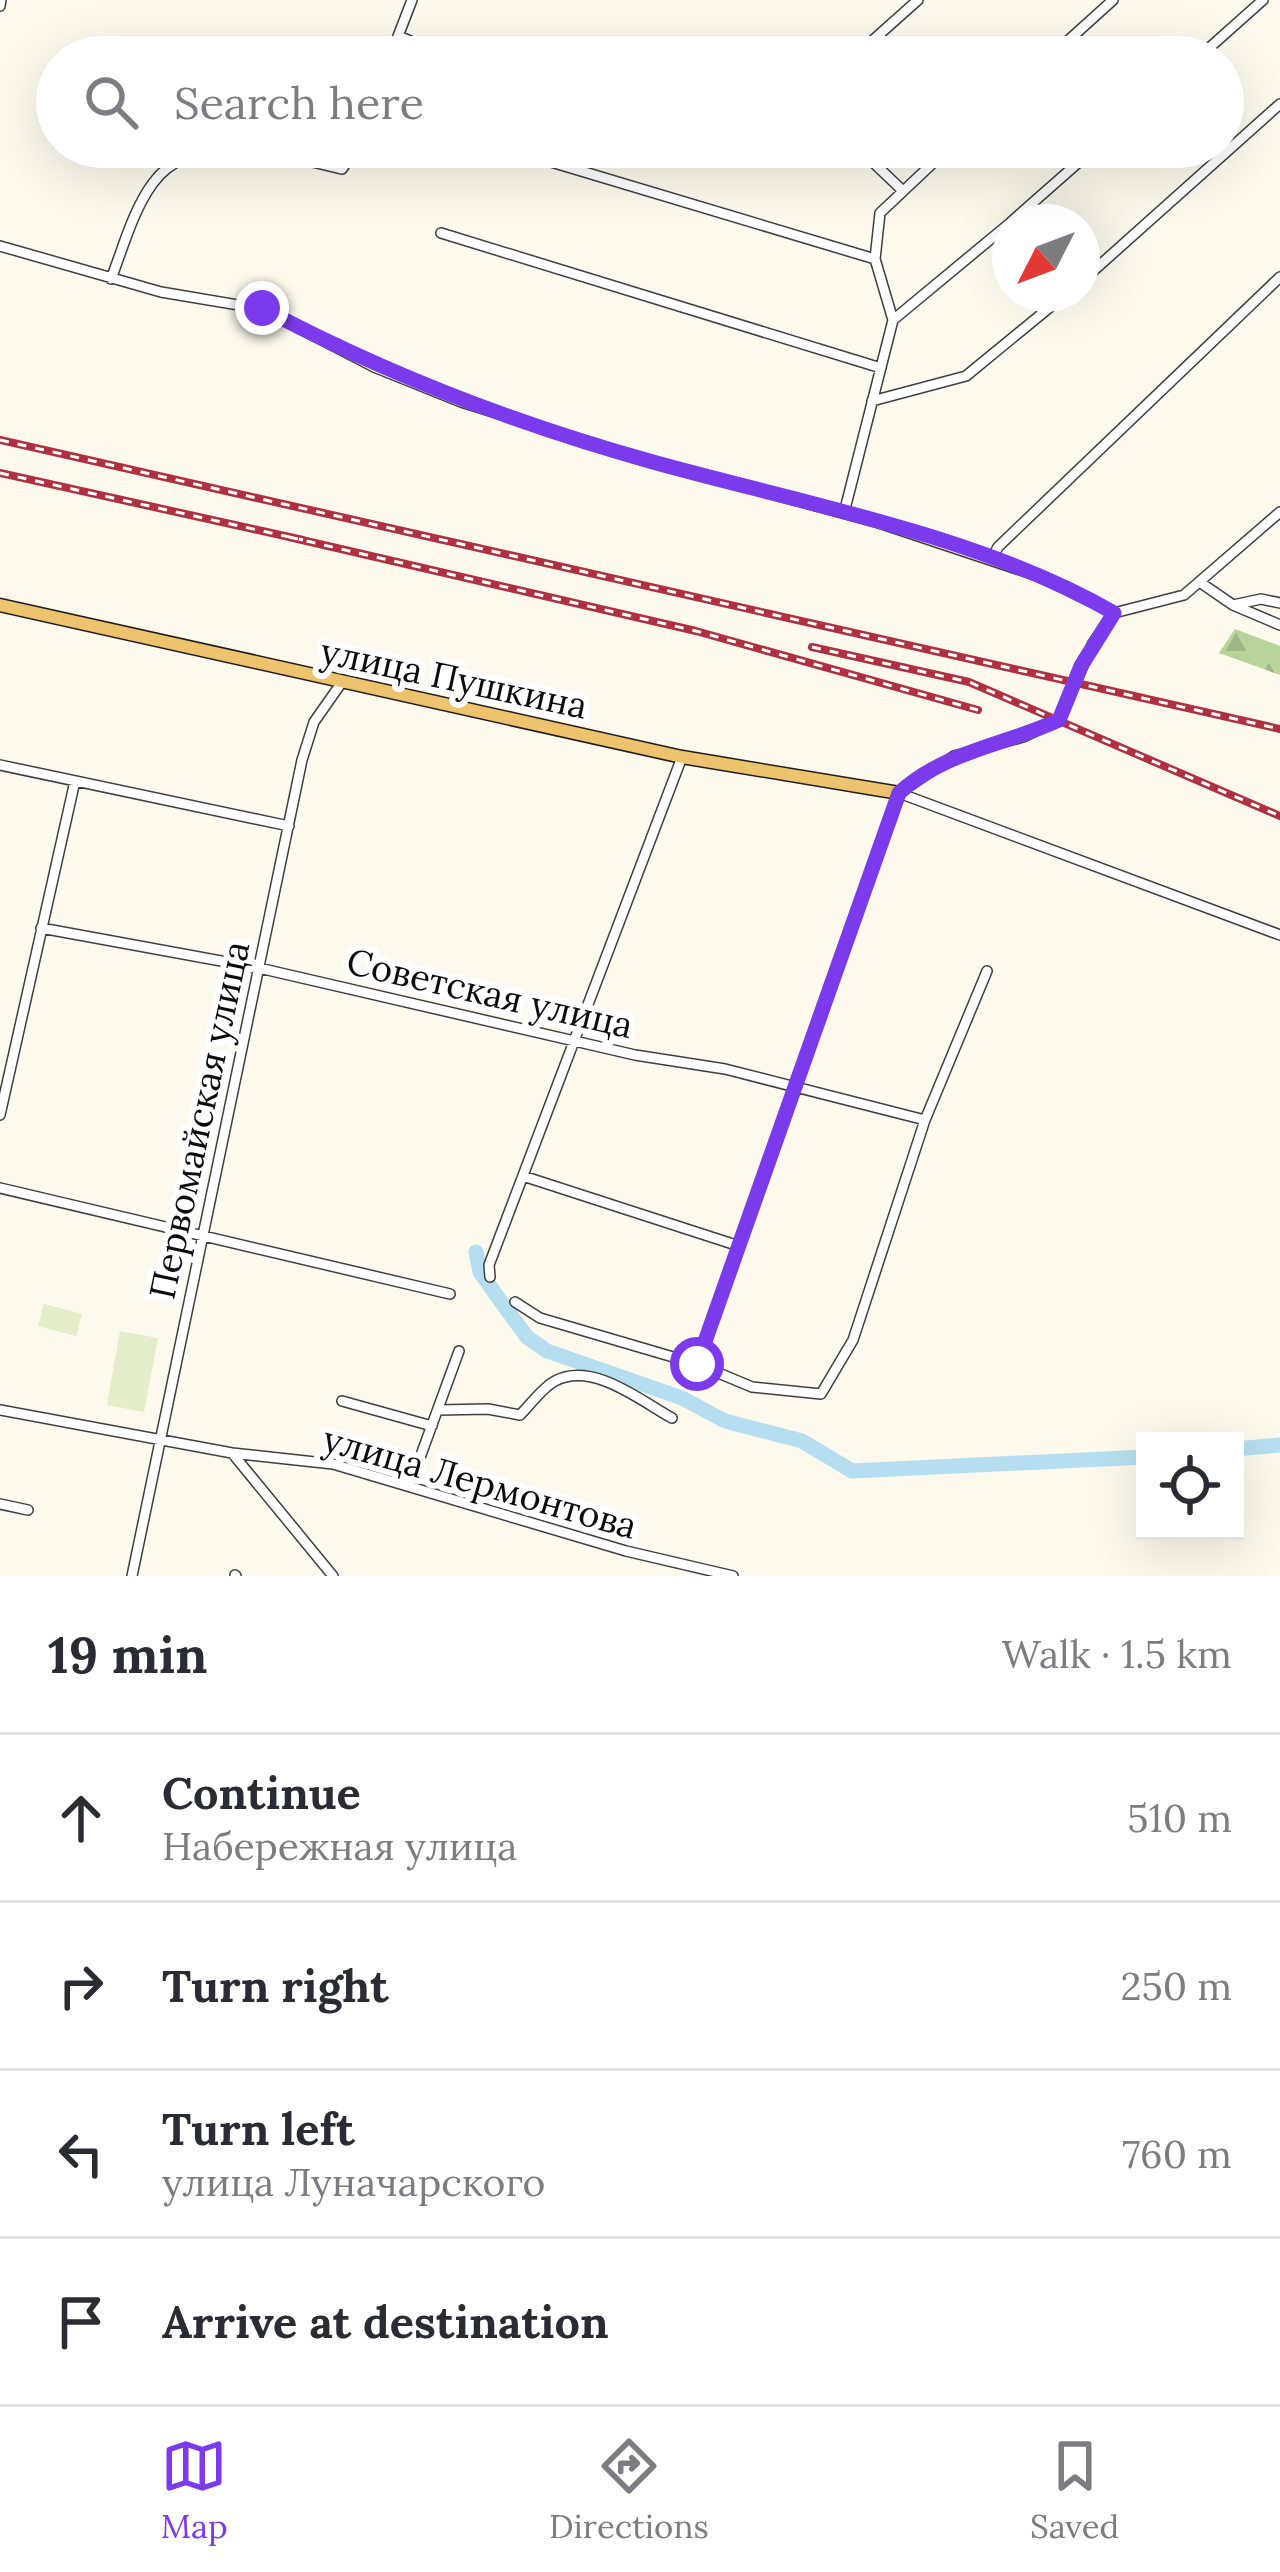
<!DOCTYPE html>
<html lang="en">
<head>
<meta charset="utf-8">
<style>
  :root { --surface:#fff; --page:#f7f7f7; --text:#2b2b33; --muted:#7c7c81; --line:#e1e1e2; --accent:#7c3aed }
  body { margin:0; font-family:Lora,serif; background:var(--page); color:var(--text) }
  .controls { position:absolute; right:36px; bottom:36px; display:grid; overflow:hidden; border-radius:0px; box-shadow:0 12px 48px #0002 }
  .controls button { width:108px; height:108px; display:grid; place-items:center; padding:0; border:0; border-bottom:3px solid var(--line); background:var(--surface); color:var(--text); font:60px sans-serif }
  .compass { position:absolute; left:992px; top:204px; width:108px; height:108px; border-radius:50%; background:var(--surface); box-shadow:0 12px 48px #0002; rotate:228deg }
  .stop { position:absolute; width:36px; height:36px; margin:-27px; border:9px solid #7c3aed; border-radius:50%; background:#fff }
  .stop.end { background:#7c3aed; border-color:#fff; box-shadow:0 3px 12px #0008 }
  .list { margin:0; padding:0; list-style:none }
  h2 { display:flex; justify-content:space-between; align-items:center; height:156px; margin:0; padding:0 48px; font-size:51px }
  h2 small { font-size:39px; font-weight:400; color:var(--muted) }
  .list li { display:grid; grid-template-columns:78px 1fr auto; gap:36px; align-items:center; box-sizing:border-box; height:168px; padding:0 48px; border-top:3px solid var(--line) }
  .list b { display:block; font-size:45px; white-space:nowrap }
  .list p { margin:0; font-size:39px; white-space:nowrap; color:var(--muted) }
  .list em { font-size:39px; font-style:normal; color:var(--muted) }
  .icon { flex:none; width:66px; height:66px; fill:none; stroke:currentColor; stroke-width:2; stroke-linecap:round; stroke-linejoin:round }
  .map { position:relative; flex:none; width:1280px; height:1576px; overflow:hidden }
  .search { position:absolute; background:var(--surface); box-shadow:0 12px 48px #0002; left:36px; right:36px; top:36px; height:132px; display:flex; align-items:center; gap:30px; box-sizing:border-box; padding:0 42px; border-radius:66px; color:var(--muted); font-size:45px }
  .sheet { height:828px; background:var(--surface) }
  nav { display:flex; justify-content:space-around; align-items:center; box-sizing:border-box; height:168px; border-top:3px solid var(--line); background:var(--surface); font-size:33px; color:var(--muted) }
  nav a { display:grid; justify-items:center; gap:6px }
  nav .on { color:var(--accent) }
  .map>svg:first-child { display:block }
  .forest { fill:url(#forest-firs) }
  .pitch { fill:#e3edca }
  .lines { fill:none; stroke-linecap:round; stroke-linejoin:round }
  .river { stroke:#b5dff0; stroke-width:15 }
  .minor-casing { stroke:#3f3f3f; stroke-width:12 }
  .major-casing { stroke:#1d1d1d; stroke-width:15 }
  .minor { stroke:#fff; stroke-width:9 }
  .major { stroke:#edc36d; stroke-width:12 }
  .rail-casing { stroke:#af3041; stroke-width:8 }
  .rail { stroke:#fff; stroke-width:3; stroke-dasharray:9; stroke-linecap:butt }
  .route { stroke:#7c3aed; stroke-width:15 }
  .labels { text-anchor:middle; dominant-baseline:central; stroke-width:12; stroke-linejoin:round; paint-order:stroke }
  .street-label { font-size:36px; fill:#0c0c0c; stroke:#fff }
</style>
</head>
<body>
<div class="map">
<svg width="1280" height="1576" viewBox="0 0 1280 1576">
  <defs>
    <pattern id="forest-firs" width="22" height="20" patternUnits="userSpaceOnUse" patternTransform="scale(3)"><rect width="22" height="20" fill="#b9d49a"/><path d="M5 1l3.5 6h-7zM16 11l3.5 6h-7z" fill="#9eb584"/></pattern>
  </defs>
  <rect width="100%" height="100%" fill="#fdf9ec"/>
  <path class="forest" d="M1235,629L1280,646V675L1219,653Z"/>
  <path class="pitch" d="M44,1304L82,1314L76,1336L38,1326Z
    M120,1331L158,1338L144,1412L107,1405Z"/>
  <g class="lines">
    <path class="river" d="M476,1252L480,1272L499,1299L527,1337L547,1351L682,1398L725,1421L802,1441L852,1471L1145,1457
      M1235,1449L1280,1445"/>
    <defs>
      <path id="minor" d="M0,6L1,0
        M399,36L447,57
        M390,57L412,0
        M854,57L918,0
        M1050,57L1113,0
        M1199,57L1263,0
        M857,147L902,190
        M531,156L875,259
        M1011,222L1096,147
        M441,233L881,368
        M0,246L161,292L262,309L374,367L461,402L650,461L879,523L1041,577L1114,613
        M111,279C123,248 133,210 153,183C194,127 286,156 342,169L357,147
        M1082,281L1280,104
        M893,320L1010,223
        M872,401L966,376L1066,294
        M844,513L893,320L875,259L880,213L950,147
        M991,560L998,547L1280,277
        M1201,583L1233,605L1280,625
        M1233,605L1261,599L1280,603
        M1114,613L1184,595L1280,512
        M0,765L289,826
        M899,793L1280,935
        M41,928L259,968L635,1055L725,1069L925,1120
        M0,1115L75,781
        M526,1177L739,1246
        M0,1188L450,1294
        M490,1277L489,1265L682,757
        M515,1302L540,1318L697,1364L752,1387L821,1394L853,1340L925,1120L987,971
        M697,1364L899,793L954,756L1023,737L1059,720L1093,643L1114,613
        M342,1401L432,1426
        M0,1410L232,1453L333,1464L626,1551L733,1576
        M438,1410L488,1409L520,1415C530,1405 543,1387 555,1381C593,1361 641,1401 672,1418
        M232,1453L333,1576
        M410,1485L459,1351
        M0,1504L28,1510
        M235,1575L236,1576
        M132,1576L302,760L314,722L340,685"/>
      <path id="major" d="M0,605L682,757L899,793"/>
    </defs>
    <use href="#minor" class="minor-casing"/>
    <use href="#major" class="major-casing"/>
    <use href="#minor" class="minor"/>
    <use href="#major" class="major"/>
    <defs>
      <path id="rail" d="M0,440L1280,729
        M0,473L303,540
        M289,537L696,631L978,710
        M812,647L969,682L1280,816"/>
    </defs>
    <use href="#rail" class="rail-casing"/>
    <use href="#rail" class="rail"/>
  </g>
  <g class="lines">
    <path class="route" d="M262,308C388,375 516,424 653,462C800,503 982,536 1114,613L1081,666L1059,720C1005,745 945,751 899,793L697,1364"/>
  </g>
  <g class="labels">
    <g class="street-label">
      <text transform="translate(454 678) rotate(12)">улица Пушкина</text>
      <text transform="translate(490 993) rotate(13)">Советская улица</text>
      <text transform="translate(199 1120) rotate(-78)">Первомайская улица</text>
      <text transform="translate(480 1482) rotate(16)">улица Лермонтова</text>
    </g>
  </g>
</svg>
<div class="controls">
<button><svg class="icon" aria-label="locate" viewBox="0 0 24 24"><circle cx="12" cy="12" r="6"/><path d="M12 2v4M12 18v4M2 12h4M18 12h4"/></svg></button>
</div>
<svg class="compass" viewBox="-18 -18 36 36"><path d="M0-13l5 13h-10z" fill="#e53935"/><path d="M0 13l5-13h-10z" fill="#7c7c81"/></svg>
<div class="stop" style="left:697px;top:1364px"></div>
<div class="stop end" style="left:262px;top:308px"></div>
<div class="search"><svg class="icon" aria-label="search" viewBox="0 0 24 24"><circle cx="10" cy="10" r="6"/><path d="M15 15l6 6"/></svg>Search here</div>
</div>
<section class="sheet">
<h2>19 min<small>Walk · 1.5 km</small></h2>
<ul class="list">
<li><svg class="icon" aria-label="ahead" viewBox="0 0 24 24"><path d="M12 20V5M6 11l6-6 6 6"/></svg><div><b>Continue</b><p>Набережная улица</p></div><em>510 m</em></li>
<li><svg class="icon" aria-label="right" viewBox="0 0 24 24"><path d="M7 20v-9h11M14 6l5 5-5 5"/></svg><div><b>Turn right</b></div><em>250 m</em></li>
<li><svg class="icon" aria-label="left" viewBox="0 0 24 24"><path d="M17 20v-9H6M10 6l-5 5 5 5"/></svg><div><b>Turn left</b><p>улица Луначарского</p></div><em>760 m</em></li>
<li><svg class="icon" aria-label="arrive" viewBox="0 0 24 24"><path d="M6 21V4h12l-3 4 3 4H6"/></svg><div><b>Arrive at destination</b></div></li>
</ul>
</section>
<nav>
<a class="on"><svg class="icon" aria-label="map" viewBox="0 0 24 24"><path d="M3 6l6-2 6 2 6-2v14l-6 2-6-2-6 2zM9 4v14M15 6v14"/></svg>Map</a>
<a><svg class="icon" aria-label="directions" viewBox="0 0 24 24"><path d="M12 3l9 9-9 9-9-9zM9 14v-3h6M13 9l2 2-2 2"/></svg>Directions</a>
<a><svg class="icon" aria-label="saved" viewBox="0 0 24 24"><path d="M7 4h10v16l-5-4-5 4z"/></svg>Saved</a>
</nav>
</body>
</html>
